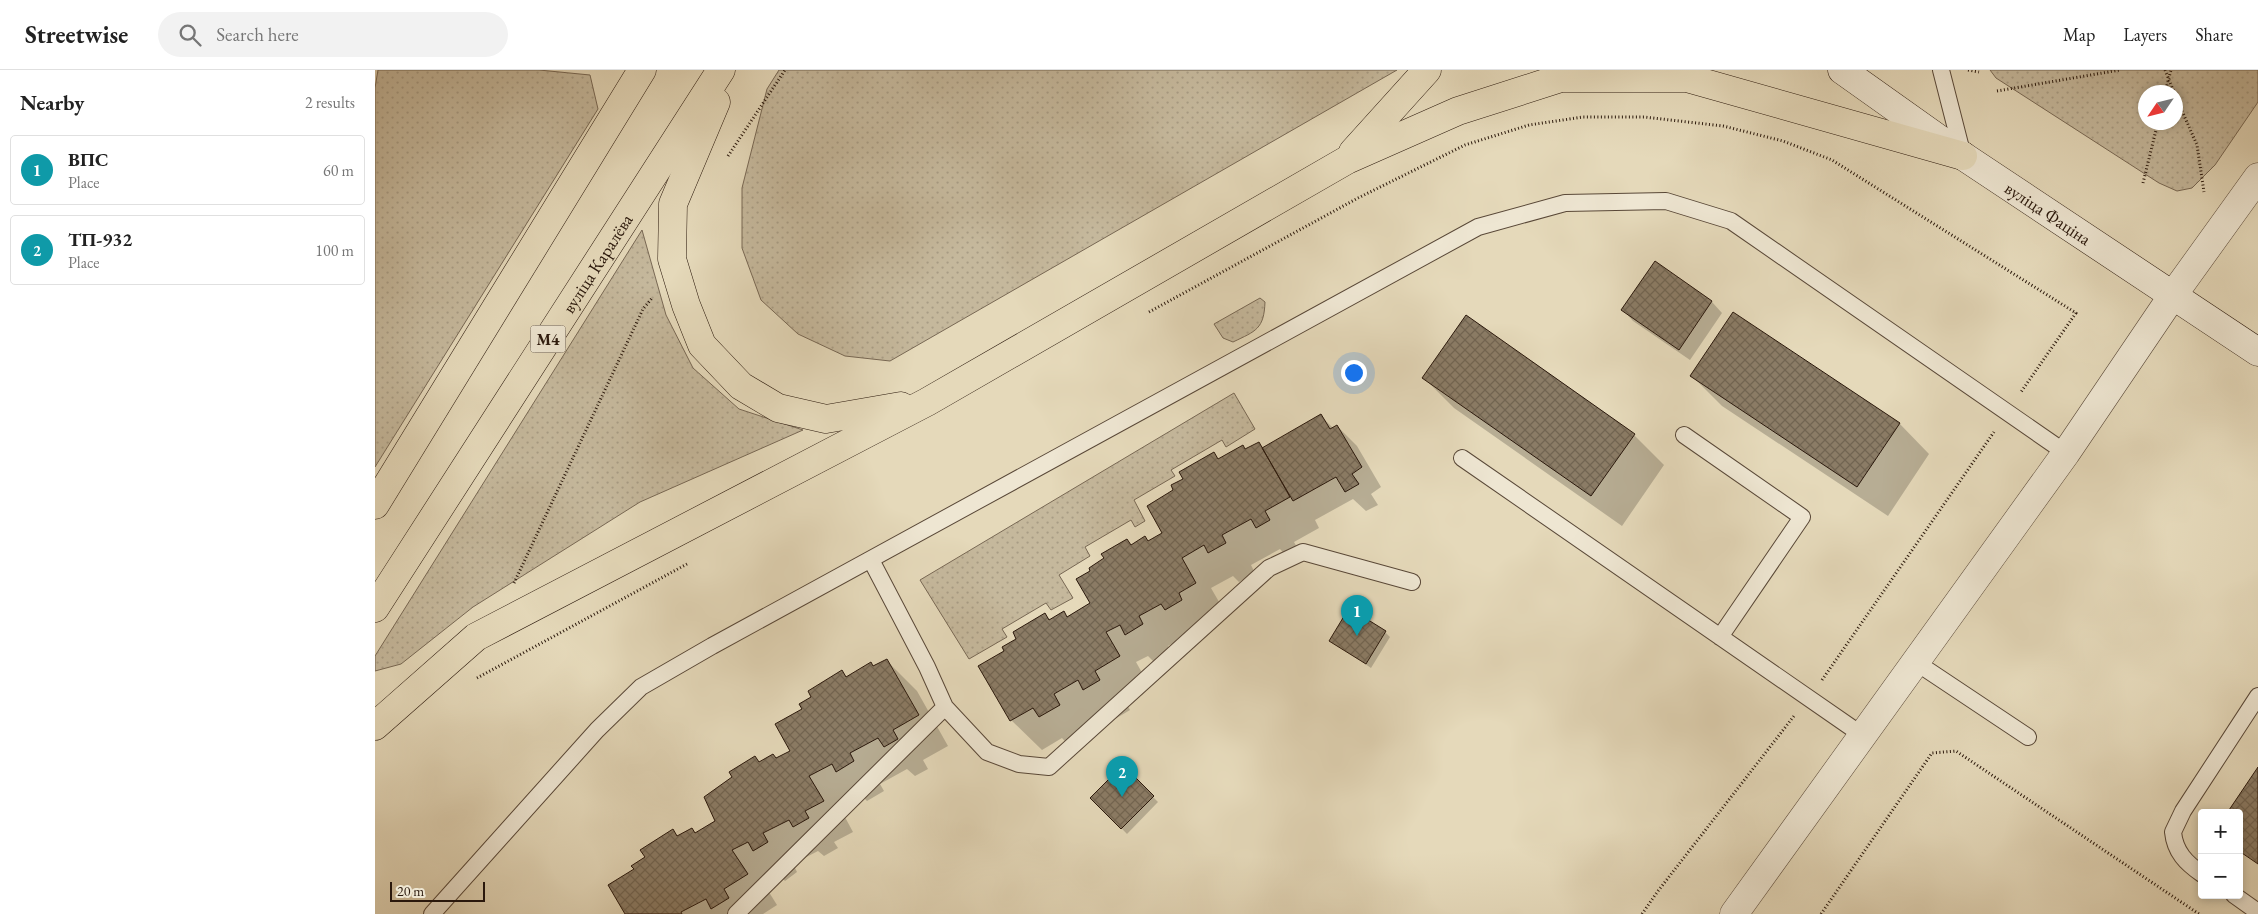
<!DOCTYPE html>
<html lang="en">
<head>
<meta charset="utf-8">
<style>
  :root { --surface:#fff; --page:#f2f2f2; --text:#222; --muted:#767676; --line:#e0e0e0; --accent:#1a73e8 }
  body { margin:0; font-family:"EB Garamond",serif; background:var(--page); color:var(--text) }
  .controls { position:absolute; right:15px; bottom:15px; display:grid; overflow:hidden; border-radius:5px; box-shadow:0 2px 8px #0003 }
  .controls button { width:45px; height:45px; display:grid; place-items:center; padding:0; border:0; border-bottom:1px solid var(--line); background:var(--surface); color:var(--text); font:25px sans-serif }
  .compass { position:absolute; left:1763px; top:15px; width:45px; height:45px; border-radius:50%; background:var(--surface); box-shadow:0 2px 8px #0003; rotate:235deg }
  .scale { position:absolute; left:15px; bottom:12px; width:95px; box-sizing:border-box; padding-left:5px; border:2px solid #2a180c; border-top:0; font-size:14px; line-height:18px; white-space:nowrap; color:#2a180c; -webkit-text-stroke:4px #eee6d2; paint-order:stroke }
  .you { position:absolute; left:978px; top:302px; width:18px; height:18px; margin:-12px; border:4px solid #fff; border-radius:50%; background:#1a73e8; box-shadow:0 0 0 8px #1a73e833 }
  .badge { display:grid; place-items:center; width:32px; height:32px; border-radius:50%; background:var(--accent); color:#fff; font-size:16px; font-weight:700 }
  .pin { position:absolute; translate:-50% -41px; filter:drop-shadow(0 1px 2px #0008) }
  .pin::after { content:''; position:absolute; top:26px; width:18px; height:15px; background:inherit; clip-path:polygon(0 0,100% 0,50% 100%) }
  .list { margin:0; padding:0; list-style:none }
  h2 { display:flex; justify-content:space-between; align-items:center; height:65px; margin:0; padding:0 20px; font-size:21px }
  h2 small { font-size:16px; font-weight:400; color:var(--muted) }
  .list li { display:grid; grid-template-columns:32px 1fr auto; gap:15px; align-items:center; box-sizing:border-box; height:70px; margin:0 10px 10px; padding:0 10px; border:1px solid var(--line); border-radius:5px }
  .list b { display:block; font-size:19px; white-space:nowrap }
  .list p { margin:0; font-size:16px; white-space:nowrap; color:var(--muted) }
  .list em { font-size:16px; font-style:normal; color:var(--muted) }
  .icon { flex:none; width:28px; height:28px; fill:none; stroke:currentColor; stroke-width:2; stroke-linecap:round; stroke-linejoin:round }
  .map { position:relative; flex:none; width:1883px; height:844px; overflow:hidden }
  header { display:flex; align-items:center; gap:30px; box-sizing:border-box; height:70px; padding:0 25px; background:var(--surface); border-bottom:1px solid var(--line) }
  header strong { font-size:24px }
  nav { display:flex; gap:28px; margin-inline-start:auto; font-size:18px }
  .search { width:350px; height:45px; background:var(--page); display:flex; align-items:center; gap:12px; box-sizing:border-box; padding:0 18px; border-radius:28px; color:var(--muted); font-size:19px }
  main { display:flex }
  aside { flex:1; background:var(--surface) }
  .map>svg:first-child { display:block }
  .grass { fill:url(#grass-dots); stroke:#786854; fill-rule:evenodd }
  .shadow { fill:#0003 }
  .building { fill:url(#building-cross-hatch); stroke:#2a180c }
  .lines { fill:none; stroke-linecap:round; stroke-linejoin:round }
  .service-casing { stroke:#594838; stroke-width:18 }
  .tertiary-casing { stroke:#594838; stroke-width:29 }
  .secondary-casing { stroke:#2a180c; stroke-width:29 }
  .primary-casing { stroke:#2a180c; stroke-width:29 }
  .path { stroke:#2a180c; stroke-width:3; stroke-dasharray:1 2.5; stroke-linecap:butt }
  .service { stroke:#eee6d2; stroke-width:16 }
  .tertiary { stroke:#eee6d2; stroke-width:28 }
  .secondary { stroke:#eee6d2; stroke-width:28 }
  .primary { stroke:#e5d9ba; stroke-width:28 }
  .labels { text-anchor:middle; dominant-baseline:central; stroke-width:4; stroke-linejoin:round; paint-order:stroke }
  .shield { fill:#eee6d2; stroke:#655647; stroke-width:1 }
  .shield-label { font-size:16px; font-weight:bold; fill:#2a180c }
  .street-label { font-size:18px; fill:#2a180c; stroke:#eee6d2 }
</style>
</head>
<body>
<header>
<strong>Streetwise</strong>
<div class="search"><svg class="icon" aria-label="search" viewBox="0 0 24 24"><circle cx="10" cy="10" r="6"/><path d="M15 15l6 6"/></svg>Search here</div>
<nav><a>Map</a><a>Layers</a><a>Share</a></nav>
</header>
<main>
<aside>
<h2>Nearby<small>2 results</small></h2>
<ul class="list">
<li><span class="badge" style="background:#0f9aa8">1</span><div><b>ВПС</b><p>Place</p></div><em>60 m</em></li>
<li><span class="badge" style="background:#0f9aa8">2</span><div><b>ТП-932</b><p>Place</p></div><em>100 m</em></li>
</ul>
</aside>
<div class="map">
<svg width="1883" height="844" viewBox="0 0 1883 844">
  <defs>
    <pattern id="grass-dots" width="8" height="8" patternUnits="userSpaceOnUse" patternTransform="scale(1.25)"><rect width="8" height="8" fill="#c5b89c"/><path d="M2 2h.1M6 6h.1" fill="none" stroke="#a99d85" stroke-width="1.8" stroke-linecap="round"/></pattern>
    <pattern id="building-cross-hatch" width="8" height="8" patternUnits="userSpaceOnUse" patternTransform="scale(1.25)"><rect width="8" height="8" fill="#8b7c66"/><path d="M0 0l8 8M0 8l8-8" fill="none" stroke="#726552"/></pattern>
  </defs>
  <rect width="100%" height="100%" fill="#e5d9ba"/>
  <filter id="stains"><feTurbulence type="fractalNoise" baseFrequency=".004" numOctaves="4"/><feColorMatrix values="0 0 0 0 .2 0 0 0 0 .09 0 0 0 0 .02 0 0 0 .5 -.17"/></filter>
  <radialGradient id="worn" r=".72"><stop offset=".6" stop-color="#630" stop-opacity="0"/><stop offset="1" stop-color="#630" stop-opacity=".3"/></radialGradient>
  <path class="grass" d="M3,0H164L215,5L223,39L0,397V18Z
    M404,0H1022L515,291L470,286L423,264L386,230L367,178V118L392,19Z
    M1615,0H1883V32L1840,95L1817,118L1802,121L1784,113L1621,8ZM1800,22V52H1770V22Z
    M267,160L291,245L318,298L364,339L428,360L265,432L98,537L26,594L0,601V586Z
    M885,228L890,232C889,259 881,261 858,272L848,268L839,254Z
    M859,323L880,359L851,377L847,370L796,400L800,406L759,430L770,451L760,457L756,450L710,477L715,486L684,505L698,528L676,540L671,533L627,559L632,567L594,589L545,510Z"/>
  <path class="shadow" d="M1280,193L1337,232L1347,243L1315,290L1258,251L1248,240Z
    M1317,306L1524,353L1554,384L1513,446L1347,336Z
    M1049,308L1259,365L1289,395L1247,456L1079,338Z
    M946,346L958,358L962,356L982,376L1006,417L996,424L1003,435L991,441L978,429L940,450L944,458L919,472L924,481L912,487L905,479L876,495L880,503L864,512L858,506L836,518L851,544L793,576L798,585L781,594L773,586L761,592L775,617L750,631L755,640L740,649L731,641L708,655L714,666L695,677L687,668L667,680L636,650L643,569L670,545L676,550L688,543L693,548L717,534V501L752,470L757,476L770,468L774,472L789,463L800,421L809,409L838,384L844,390L868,376L871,380L883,373L889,378Z
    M1010,562L1015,567L996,598L955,570Z
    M511,590L542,621L573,676L548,690L553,699L540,706L532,699L505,714L509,721L492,731L486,725L464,736L478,762L459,772L463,778L449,786L443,781L418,794L422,802L410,811L402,803L387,811L402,835L388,844H251L260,800L298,761L304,767L317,759L321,764L342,752L358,707L380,687L385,692L402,689L417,682L429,639L438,628L467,601L472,607Z
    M748,697L783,732L752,764L717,728Z"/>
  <path class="building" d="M1280,191L1337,231L1304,280L1246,240Z
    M1358,242L1525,353L1482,417L1315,306Z
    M1091,245L1260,364L1216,426L1047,308Z
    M946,344L955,359L962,355L987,397L977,404L984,414L970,422L961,407L918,431L887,378Z
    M884,372L915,427L890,441L895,450L881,458L876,449L847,465L851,473L833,483L829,475L807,488L821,513L804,523L807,530L790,540L786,534L764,546L768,554L750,565L745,555L731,562L745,586L720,601L725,610L708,620L703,610L679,624L685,635L664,647L658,638L635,651L603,596L629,581L627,577L641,569L638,562L670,543L674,550L689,541L692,547L715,533L701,509L715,501L714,498L729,488L726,484L752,469L756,475L770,466L773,471L787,463L772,436L798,420L796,415L808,409L804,402L839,382L843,389L868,375L870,379Z
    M974,538L1011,561L991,594L954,571Z
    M512,589L544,645L518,660L523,669L509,677L503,668L475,683L479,691L461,702L457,694L434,706L449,731L430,741L434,748L418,757L414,750L388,763L393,772L378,781L373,772L357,780L373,804L349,819L354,828L336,839L331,829L306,842L307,844H250L233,815L259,799L256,796L270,787L265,780L298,759L302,766L317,758L320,763L340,751L329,727L357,707L354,702L380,686L384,692L398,684L401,688L415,681L400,654L427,639L424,634L436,627L433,621L467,600L471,607L496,592L498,596Z
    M748,695L779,726L746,759L715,728Z
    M1883,697V794L1864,781V743H1852Z"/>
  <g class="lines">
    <defs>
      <path id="service" d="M1566,0L1588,86
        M1309,365L1427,447L1345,567
        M1087,388L1487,665
        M496,490L552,597L570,637L612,682L644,694L674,697L894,498L928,482L1037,512
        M1539,591L1653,667
        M1827,804C1811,793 1800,782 1798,762L1808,741L1883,626
        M1859,825L1883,842
        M57,844L222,660L266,617L337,576L1103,157L1190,133L1291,131L1356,151L1691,383
        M361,844L570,637"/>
      <path id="tertiary" d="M1359,844L1691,383L1798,225L1883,107"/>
      <g id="secondary">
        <path id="s1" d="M1467,0L1588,86L1883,282"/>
      </g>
      <g id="primary">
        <path d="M341,32L298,134L297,189L311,235L327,275L366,316L403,338L451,349L526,336"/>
        <path d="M978,82L1052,0"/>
        <path d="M0,435L267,0"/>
        <path id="s2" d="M0,538L346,0"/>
        <path d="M0,656L101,567L552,332L972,90L1083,41L1186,8H1312L1588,86"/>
      </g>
    </defs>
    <use href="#service" class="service-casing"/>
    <use href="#tertiary" class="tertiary-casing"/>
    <use href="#secondary" class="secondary-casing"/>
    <use href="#primary" class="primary-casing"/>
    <path class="path" d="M1593,0L1604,2
      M1790,0L1799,22
      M1622,21L1745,0
      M1790,22L1796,0
      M1800,25L1822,75L1829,122
      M353,86L410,0
      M1768,113L1783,52
      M774,242L983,128L1090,75L1154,55L1208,47H1269L1348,56L1408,71L1457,90L1701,243L1646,322
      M139,513L268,239L278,227
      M102,608L312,494
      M1447,610L1619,362
      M1267,844L1283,821L1419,646
      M1446,844L1557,683L1581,681L1824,844"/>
    <use href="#service" class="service"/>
    <use href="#tertiary" class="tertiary"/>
    <use href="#secondary" class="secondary"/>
    <use href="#primary" class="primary"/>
  </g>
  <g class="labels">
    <rect class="shield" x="155.5" y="255.5" width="35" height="27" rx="4"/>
    <g class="shield-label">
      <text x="173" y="269">М4</text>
    </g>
    <g class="street-label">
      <text stroke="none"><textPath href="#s1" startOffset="251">вуліца Фаціна</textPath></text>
      <text stroke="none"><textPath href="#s2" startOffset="410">вуліца Каралёва</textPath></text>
    </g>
  </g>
  <rect width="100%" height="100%" filter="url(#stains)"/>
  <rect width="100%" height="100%" fill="url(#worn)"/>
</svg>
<div class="controls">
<button>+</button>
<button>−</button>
</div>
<svg class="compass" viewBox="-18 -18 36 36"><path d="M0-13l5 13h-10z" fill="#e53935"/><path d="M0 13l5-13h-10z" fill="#767676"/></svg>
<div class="scale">20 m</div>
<div class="you"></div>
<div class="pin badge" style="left:982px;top:566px;background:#0f9aa8">1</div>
<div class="pin badge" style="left:747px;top:727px;background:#0f9aa8">2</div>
</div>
</main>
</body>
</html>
